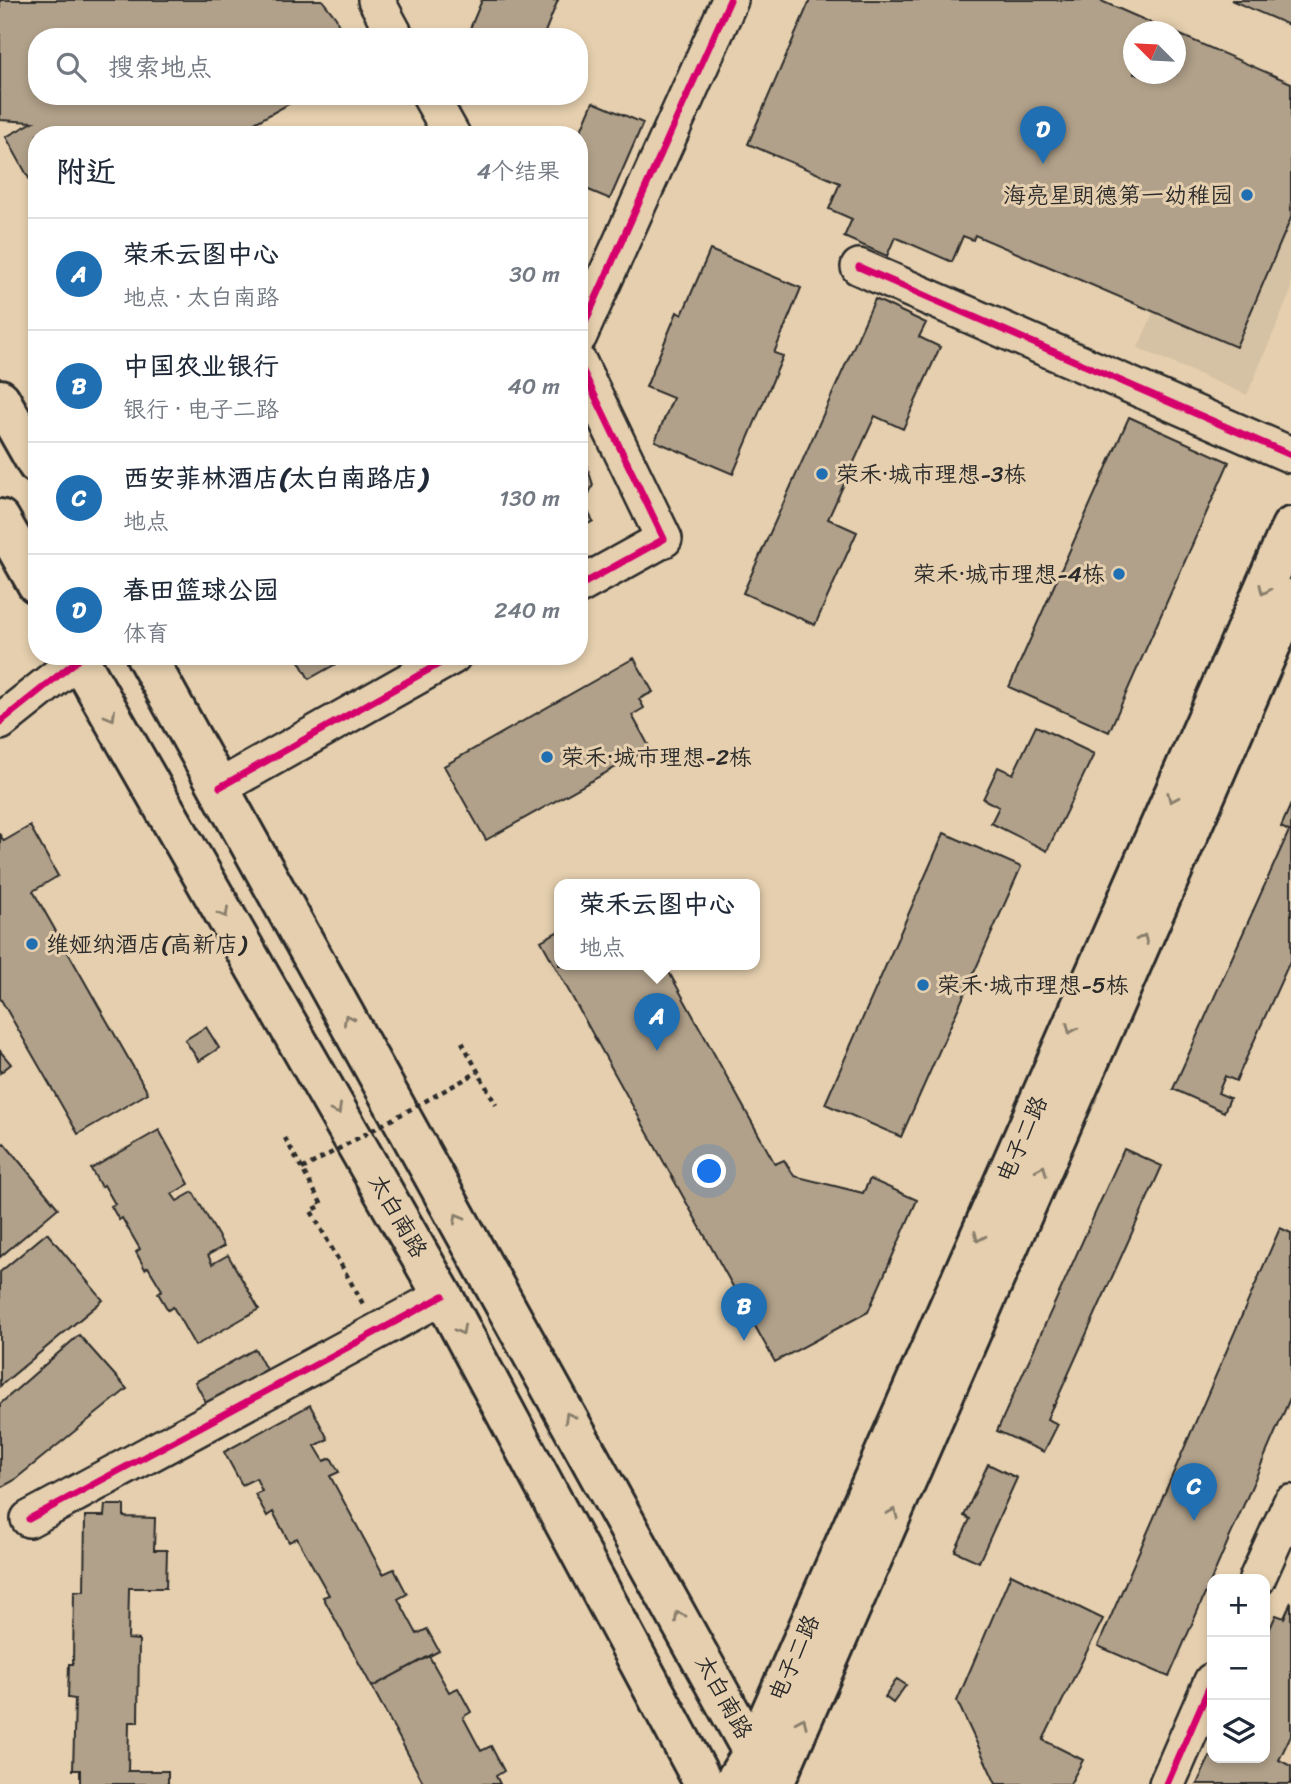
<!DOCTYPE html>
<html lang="zh">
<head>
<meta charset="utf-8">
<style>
  :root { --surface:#fff; --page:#f2f2f3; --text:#1f2937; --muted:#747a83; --line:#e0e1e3; --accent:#1f6fb2 }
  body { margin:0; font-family:Sriracha,"LXGW WenKai TC",sans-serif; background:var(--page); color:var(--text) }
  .controls { position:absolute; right:21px; bottom:21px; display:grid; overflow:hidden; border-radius:14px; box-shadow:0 4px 10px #0003 }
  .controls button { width:63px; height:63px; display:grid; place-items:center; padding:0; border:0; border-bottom:2px solid var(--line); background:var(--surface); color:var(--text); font:35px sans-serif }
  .compass { position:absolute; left:1123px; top:21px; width:63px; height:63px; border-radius:50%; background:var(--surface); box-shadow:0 4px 10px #0003; rotate:294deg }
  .you { position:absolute; left:710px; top:1172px; width:24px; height:24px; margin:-18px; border:5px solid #fff; border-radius:50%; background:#1a73e8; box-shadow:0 0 0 10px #1a73e833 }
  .badge { display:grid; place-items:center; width:46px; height:46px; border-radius:50%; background:var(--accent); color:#fff; font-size:23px; font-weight:700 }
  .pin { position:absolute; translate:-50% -58px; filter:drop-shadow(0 2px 4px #0008) }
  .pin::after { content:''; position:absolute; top:37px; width:24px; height:21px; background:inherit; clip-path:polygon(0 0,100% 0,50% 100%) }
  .popup { position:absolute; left:554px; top:879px; width:206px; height:91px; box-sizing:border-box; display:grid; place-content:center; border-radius:14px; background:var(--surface); filter:drop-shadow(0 2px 5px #0005); font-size:23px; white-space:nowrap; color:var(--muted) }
  .popup b { font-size:26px; color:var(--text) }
  .popup::after { content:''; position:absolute; left:50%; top:100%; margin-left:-14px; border:14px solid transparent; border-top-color:var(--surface) }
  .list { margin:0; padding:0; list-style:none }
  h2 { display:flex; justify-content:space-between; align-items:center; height:91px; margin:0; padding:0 28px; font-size:30px }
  h2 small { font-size:23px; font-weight:400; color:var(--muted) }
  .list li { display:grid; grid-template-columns:46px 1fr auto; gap:21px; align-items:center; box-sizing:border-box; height:112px; padding:0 28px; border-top:2px solid var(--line) }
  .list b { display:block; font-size:26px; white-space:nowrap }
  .list p { margin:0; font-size:23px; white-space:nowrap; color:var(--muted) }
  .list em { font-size:23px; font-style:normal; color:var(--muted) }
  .icon { flex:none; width:38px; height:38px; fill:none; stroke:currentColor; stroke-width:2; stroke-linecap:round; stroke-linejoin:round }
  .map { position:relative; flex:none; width:1291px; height:1784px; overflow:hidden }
  .search { position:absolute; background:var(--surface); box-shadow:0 4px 10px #0003; left:28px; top:28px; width:560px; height:77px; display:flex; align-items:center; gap:18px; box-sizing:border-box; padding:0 24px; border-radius:28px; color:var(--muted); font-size:26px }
  .panel { position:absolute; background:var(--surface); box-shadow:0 4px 10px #0003; left:28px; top:126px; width:560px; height:539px; border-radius:28px }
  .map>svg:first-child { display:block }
  .built { fill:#d5c1a3 }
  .building { fill:#b1a18a; stroke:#2b2b2b; stroke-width:2 }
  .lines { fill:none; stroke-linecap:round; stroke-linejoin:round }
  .street-casing { stroke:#2b2b2b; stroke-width:40 }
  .secondary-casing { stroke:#2b2b2b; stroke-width:44 }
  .primary-casing { stroke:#2b2b2b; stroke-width:44 }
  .path { stroke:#2b2b2b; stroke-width:4.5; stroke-dasharray:5 5; stroke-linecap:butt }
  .street { stroke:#e5cfae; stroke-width:35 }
  .secondary { stroke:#e5cfae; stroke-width:38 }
  .primary { stroke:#e5cfae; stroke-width:38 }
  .path-bridge { stroke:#2b2b2b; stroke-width:4.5; stroke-dasharray:5 5; stroke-linecap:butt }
  .cycleway-casing { stroke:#e5cfae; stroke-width:11 }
  .cycleway { stroke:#d6006c; stroke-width:7 }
  .oneway { stroke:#887d6c }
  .poi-dot { fill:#1f6fb2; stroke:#e5cfae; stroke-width:2.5 }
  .labels { text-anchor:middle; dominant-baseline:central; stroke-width:6; stroke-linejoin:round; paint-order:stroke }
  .poi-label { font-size:23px; fill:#2b2b2b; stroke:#e5cfae; text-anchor:start }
  .street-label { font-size:23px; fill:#2b2b2b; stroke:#e5cfae }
</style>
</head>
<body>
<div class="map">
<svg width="1291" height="1784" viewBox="0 0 1291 1784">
  <rect width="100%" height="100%" fill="#e5cfae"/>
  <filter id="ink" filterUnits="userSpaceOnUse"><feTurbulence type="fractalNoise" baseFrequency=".0143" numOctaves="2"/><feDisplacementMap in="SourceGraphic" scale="14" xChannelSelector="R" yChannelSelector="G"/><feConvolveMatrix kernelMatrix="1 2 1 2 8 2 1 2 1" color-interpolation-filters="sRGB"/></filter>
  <g filter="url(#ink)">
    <path class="built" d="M1252,82L1291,99V291L1247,395L1138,348Z"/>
    <path class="building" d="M0,0H322L336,18L342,35L37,37V96H303L233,135H37V193L6,137L33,122L0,120Z
      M482,0H558L543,37H484L469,31Z
      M810,0H1099L1172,32H1134V74H1176V33L1291,83V218L1236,347L975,235L973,240L963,236L952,262L895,237L887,256L844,237L852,219L829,209L840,183L748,144Z
      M1231,0H1291V26Z
      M593,102L643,123L610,199L579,186V135Z
      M710,250L801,288L774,353L783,356L733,474L655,441L673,398L646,387L677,312L682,315Z
      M875,299L926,323L919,337L940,347L903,429L875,416L828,519L857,532L815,625L743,593Z
      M1129,417L1229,462L1109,732L1009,687Z
      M579,456L587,466L593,485L584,504L593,521L579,529Z
      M296,656H350L309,679Z
      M634,658L653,692L639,699L644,708L632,715L650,748L486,840L444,766Z
      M1036,726L1094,754L1047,851L991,823L999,807L983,799L998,767L1013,774Z
      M1291,804V959L1236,1081L1225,1076L1218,1093L1230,1098L1224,1112L1173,1089L1289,831L1281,827Z
      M30,826L58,876L33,891L148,1093L78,1134L0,998V835L4,841Z
      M944,833L1021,867L901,1137L825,1104Z
      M559,931V965H665L775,1164L784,1160L794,1176L863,1193L870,1179L917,1200L868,1312L775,1362L541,941Z
      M206,1027L219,1048L199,1061L185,1040Z
      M0,1051L11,1064L0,1073Z
      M159,1130L189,1184L172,1194L177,1201L193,1192L224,1246L208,1255L212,1264L228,1255L259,1309L195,1346L173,1307L168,1310L158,1293L162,1290L148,1267L145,1269L136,1252L140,1249L122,1218L119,1220L111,1206L115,1204L104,1185L101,1187L91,1169Z
      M4,1143L58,1208L0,1257V1146Z
      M1124,1149L1162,1166L1054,1406L1053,1405L1047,1419L1058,1424L1044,1452L997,1431Z
      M1280,1228L1291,1233V1396L1169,1677L1098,1646Z
      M47,1233L103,1300L0,1386V1272Z
      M79,1335L127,1389L13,1481L0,1488V1404Z
      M255,1349L269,1375L209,1408L195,1382Z
      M310,1405L328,1439L315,1446L324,1461L331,1458L339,1472L330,1476L383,1574L394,1569L407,1594L398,1599L417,1634L427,1629L439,1651L372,1687L323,1597L329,1595L297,1538L289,1542L273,1512L267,1516L255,1494L262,1491L256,1478L242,1485L224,1452Z
      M988,1464L1017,1478L979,1562L955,1551L970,1519L964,1516Z
      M105,1505H124V1517L155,1518L154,1550H167L166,1588H129L128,1639L139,1640L138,1722H129L128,1771H168V1784H80V1770H73L75,1699L68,1698L69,1664H73L74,1591H84L85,1516H104Z
      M1011,1574L1103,1619L1043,1740L1083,1760L1070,1784H996L957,1701Z
      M1291,1602V1735L1279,1760L1291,1766V1784H1197L1212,1752V1758H1265V1639L1276,1615L1284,1618Z
      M429,1656L449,1692L458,1688L471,1712L463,1717L481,1751L491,1746L504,1771L496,1776L500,1784H424L372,1687Z
      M897,1679L906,1685L893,1703L885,1697Z"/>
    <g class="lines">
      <defs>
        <path id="street" d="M376,0L396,37
          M430,96L452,135
          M859,267L1291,455
          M579,336L730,0
          M579,363L664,539L579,586
          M0,722L79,659
          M220,787L453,656
          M29,1519L443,1296
          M1257,1579L1291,1503
          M1167,1784L1212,1681"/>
        <path id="secondary" d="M733,1784L754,1751L1291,527
          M774,1784L1291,599"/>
        <path id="primary" d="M0,399L37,464
          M0,519L37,584
          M77,656L443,1296L704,1784
          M146,656L770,1784"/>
      </defs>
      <use href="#street" class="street-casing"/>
      <use href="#secondary" class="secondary-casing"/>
      <use href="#primary" class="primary-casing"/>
      <path class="path" d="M462,1042L496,1105
        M285,1138L322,1205L311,1211L363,1304"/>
      <use href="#street" class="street"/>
      <use href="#secondary" class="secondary"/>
      <use href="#primary" class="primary"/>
      <path class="path-bridge" d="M302,1169L478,1072"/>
      <defs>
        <path id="cycleway" d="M859,267L1291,455
          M579,336L730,0
          M579,363L664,539L579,586
          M0,722L79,659
          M220,787L453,656
          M29,1519L443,1296
          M1167,1784L1212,1681"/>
      </defs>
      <use href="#cycleway" class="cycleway-casing"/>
      <use href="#cycleway" class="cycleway"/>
    </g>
    <defs><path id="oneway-chevron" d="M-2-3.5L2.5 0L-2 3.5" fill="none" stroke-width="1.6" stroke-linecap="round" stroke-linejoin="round" transform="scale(1.75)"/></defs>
    <g class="oneway">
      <use href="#oneway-chevron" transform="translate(1264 590) rotate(114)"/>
      <use href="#oneway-chevron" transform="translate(111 716) rotate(60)"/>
      <use href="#oneway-chevron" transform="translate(1172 798) rotate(114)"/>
      <use href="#oneway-chevron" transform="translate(224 913) rotate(60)"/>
      <use href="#oneway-chevron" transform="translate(1143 939) rotate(-66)"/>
      <use href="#oneway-chevron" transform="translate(348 1019) rotate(-119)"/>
      <use href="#oneway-chevron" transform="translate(1071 1029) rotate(114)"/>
      <use href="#oneway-chevron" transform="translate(337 1110) rotate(60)"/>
      <use href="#oneway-chevron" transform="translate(1042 1170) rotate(-66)"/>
      <use href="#oneway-chevron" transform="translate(458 1218) rotate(-119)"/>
      <use href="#oneway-chevron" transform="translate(979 1237) rotate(114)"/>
      <use href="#oneway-chevron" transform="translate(461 1330) rotate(62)"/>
      <use href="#oneway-chevron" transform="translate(569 1417) rotate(-119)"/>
      <use href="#oneway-chevron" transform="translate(893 1513) rotate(-66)"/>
      <use href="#oneway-chevron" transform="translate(679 1616) rotate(-119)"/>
      <use href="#oneway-chevron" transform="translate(802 1722) rotate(-66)"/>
    </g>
  </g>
  <g class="poi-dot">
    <circle cx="1247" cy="195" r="7"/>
    <circle cx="822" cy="474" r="7"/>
    <circle cx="1119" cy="574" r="7"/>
    <circle cx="547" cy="757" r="7"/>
    <circle cx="32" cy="944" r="7"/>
    <circle cx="923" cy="985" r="7"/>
  </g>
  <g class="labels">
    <g class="poi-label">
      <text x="1233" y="195" text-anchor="end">海亮星朗德第一幼稚园</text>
      <text x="836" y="474">荣禾·城市理想-3栋</text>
      <text x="1105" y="574" text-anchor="end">荣禾·城市理想-4栋</text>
      <text x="561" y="757">荣禾·城市理想-2栋</text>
      <text x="46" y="944">维娅纳酒店(高新店)</text>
      <text x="937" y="985">荣禾·城市理想-5栋</text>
    </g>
    <g class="street-label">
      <text transform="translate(1022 1139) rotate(-66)">电子二路</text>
      <text transform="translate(398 1216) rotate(60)">太白南路</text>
      <text transform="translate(794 1658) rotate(-66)">电子二路</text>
      <text transform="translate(724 1697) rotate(61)">太白南路</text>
    </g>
  </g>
</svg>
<div class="controls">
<button>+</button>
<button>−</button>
<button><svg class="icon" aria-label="layers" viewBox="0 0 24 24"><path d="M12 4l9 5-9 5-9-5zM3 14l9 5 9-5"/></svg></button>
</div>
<svg class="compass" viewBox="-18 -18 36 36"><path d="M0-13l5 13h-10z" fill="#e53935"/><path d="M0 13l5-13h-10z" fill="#747a83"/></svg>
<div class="you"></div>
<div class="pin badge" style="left:657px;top:1051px">A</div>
<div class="popup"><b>荣禾云图中心</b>地点</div>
<div class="pin badge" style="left:744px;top:1341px">B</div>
<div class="pin badge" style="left:1194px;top:1521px">C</div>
<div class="pin badge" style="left:1043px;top:164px">D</div>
<div class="search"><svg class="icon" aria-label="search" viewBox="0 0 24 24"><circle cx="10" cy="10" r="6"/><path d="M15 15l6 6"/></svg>搜索地点</div>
<section class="panel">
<h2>附近<small>4个结果</small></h2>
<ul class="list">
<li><span class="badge">A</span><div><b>荣禾云图中心</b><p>地点 · 太白南路</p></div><em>30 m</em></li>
<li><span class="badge">B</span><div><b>中国农业银行</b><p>银行 · 电子二路</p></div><em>40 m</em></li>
<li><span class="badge">C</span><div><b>西安菲林酒店(太白南路店)</b><p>地点</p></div><em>130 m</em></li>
<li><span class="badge">D</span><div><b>春田篮球公园</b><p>体育</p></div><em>240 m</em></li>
</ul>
</section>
</div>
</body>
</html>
